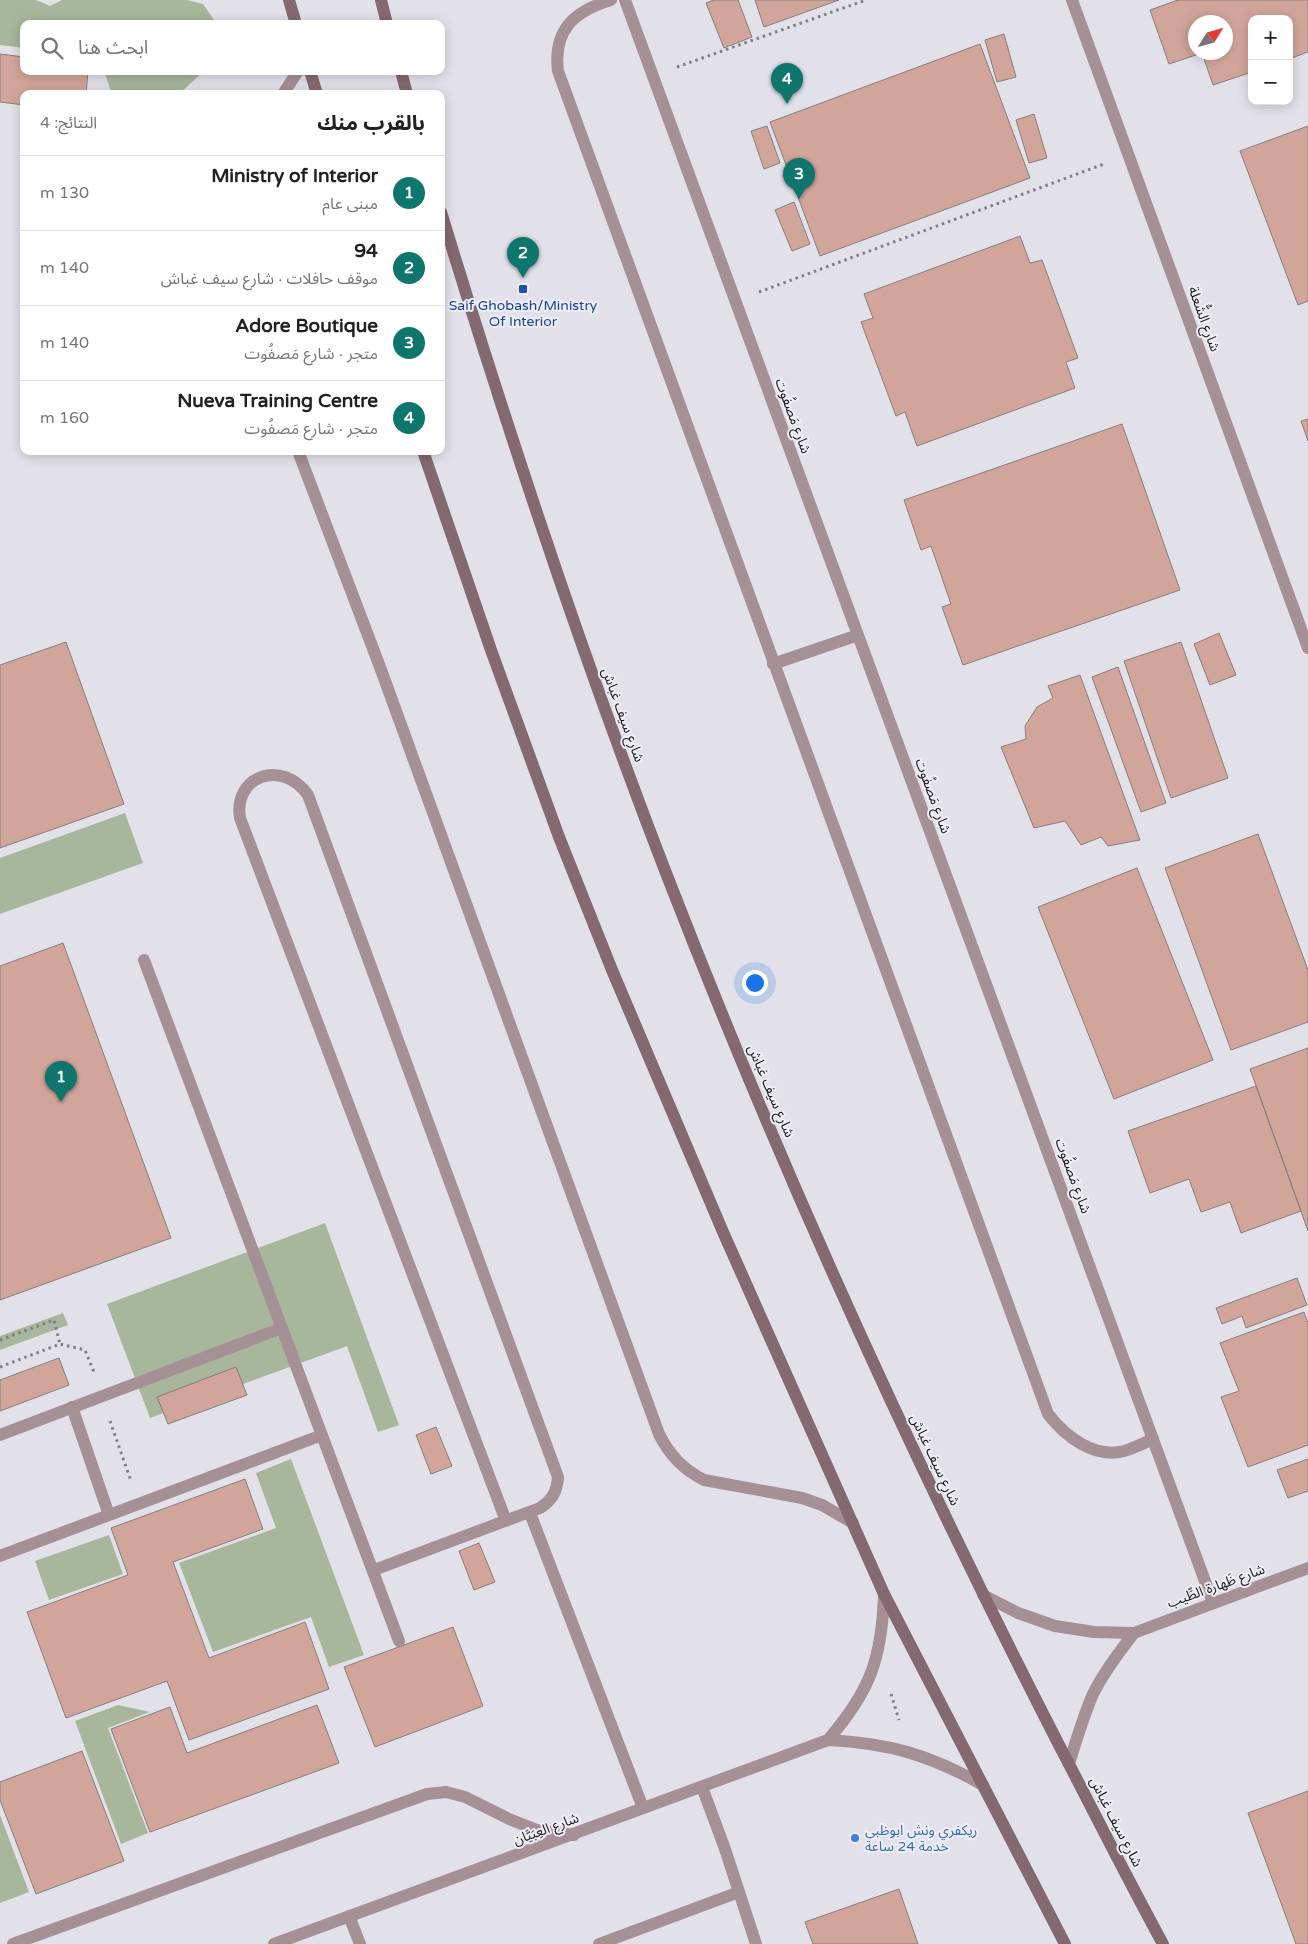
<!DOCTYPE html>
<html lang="ar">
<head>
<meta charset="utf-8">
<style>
  :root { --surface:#fff; --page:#f2f2f2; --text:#202124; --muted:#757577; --line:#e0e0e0; --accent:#0f766e }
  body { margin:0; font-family:"Varela Round","Noto Sans Arabic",sans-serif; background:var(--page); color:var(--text); direction:rtl }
  .controls { position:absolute; right:15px; top:15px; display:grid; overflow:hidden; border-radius:10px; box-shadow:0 2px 12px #0003 }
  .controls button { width:45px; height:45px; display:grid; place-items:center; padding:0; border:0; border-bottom:1px solid var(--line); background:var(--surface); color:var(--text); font:25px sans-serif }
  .compass { position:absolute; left:1188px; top:15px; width:45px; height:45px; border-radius:50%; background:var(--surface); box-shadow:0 2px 12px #0003; rotate:53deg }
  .you { position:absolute; left:754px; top:982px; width:18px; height:18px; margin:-12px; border:4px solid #fff; border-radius:50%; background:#1a73e8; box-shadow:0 0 0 8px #1a73e833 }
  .badge { display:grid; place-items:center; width:32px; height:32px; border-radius:50%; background:var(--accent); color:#fff; font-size:16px; font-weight:700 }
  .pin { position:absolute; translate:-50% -41px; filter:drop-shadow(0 1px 2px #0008) }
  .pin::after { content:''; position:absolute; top:26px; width:18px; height:15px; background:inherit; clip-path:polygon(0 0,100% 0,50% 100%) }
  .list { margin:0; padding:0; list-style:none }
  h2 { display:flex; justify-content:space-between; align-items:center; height:65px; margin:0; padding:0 20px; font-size:21px }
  h2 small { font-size:16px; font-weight:400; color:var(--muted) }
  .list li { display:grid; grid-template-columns:32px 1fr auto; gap:15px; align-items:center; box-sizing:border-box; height:75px; padding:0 20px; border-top:1px solid var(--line) }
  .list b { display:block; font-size:19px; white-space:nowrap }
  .list p { margin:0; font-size:16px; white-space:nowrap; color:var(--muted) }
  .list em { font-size:16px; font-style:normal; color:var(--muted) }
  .icon { flex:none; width:28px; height:28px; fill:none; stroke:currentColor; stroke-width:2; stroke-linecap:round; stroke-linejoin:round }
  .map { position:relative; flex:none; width:1308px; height:1944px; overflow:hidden; direction:ltr }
  .search { position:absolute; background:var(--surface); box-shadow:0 2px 12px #0003; left:20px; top:20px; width:425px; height:55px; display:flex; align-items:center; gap:12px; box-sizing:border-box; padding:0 18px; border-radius:10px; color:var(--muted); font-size:19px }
  .panel { position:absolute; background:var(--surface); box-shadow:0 2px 12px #0003; left:20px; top:90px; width:425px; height:365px; border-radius:10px; direction:rtl }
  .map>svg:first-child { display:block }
  .green { fill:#a8b69c }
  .building { fill:#d1a59a; stroke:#887e7c; fill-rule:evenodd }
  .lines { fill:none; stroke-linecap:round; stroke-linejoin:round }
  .path { stroke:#7f7f85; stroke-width:3; stroke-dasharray:2.5 4; stroke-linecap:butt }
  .lane { stroke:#a49095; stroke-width:12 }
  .street { stroke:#a49095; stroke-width:12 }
  .secondary { stroke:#856970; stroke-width:12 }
  .transit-dot { fill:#1a4fb4; stroke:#efeef7; stroke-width:2 }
  .shop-dot { fill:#3f7fe0; stroke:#efeef7; stroke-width:2 }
  .labels { text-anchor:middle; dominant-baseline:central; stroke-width:4; stroke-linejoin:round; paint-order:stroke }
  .transit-label { font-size:14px; fill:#164399; stroke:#efeef7 }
  .street-label { font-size:14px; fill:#1b1b1e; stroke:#efeef7 }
  .shop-label { font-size:14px; fill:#366cbe; stroke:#efeef7; text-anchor:start }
</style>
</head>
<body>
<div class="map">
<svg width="1308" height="1944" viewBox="0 0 1308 1944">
  <rect width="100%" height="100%" fill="#e2e1ea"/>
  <path class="green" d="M0,0H36L50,6L62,0H187L203,4L217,24H24V48L0,45Z
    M104,71H204L179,94H112Z
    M125,813L143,863L0,914V858Z
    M325,1223L399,1425L378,1432L347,1346L150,1418L107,1304Z
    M63,1313L68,1325L0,1350V1336Z
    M291,1459L364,1655L329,1667L311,1617L213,1652L179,1563L276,1528L256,1473Z
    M109,1535L123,1574L49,1600L35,1561Z
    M118,1705L150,1712L108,1728L148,1833L121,1844L75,1721Z
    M0,1815L29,1892L0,1903Z"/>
  <path class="building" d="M714,0H738L752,37L724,48L706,3Z
    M755,0H839L764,27Z
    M1178,0H1308V52L1289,59V19H1252V72L1213,85L1202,53L1169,64L1150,10ZM1196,22H1226V52H1196Z
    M1004,34L1016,77L997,82L985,40Z
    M980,44L1030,178L820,256L770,122Z
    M0,54L24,57V71H88L86,94H24V105L0,102Z
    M1034,114L1047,158L1029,163L1016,120Z
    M767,126L780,163L764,169L751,131Z
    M1308,126V301L1298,305L1240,151Z
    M794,202L810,244L792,251L775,210Z
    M1020,236L1030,263L1042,260L1078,358L1066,362L1075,388L917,446L905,412L896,416L861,322L873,318L864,294Z
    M1308,419V441L1301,421Z
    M1122,424L1180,590L963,665L942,607L951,604L931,546L921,550L904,500Z
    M1219,633L1236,675L1210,685L1194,644Z
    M66,642L124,804L0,848V665Z
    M1181,642L1228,778L1171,798L1124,661Z
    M1118,667L1166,803L1141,812L1092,677Z
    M1080,675L1140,840L1108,846L1101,837L1081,845L1065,821L1034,828L1001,747L1026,739L1025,726L1037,707L1053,698L1048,686Z
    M1258,834L1308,970V1022L1231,1050L1165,868Z
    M1137,868L1213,1060L1114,1099L1038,907Z
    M63,943L171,1238L0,1300V966Z
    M1308,1048V1231L1250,1069Z
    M1256,1086L1301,1211L1241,1233L1230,1202L1201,1212L1189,1179L1150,1193L1128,1131Z
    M1297,1278L1307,1305L1246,1328L1242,1316L1222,1324L1216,1308Z
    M1304,1312L1308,1323V1445L1248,1467L1221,1397L1239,1391L1220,1343Z
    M59,1358L69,1385L0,1411V1380Z
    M236,1367L247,1395L168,1424L157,1397Z
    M436,1427L452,1466L431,1474L416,1435Z
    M1308,1459V1491L1288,1498L1277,1470Z
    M245,1479L263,1529L173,1562L209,1658L305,1622L329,1689L189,1740L167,1681L66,1718L27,1612L128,1575L111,1528Z
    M479,1543L495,1582L474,1590L459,1551Z
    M453,1627L483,1706L375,1747L344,1667Z
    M317,1705L339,1763L150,1832L111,1729L170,1707L187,1753Z
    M82,1751L124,1861L36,1894L0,1800V1782Z
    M1308,1791V1944H1296L1248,1813Z
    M899,1889L918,1944H813L805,1922Z"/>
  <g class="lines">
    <path class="path" d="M677,67L866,0
      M759,292L1104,164
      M0,1340L54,1320L60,1344
      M0,1367L60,1344L85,1350L94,1372
      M110,1421L131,1481
      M891,1694L899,1720"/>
    <path class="lane" d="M611,0C574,11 553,30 558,71L1048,1414C1065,1436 1094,1459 1124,1451C1134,1448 1144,1443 1153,1439
      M283,94L298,71
      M298,451L380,667L659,1434C670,1456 683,1469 704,1480L802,1498L822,1505L853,1523
      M144,960L399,1641
      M72,1407L109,1515
      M0,1435L282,1328
      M530,1513L643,1808
      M0,1556L322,1435
      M374,1570L540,1508C552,1500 557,1492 558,1477L308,795C282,758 233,776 240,818L506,1521
      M349,1916L360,1944
      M13,1944L427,1794L446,1792L465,1797L509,1819L537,1830L574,1835
      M599,1944L739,1892"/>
    <path class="street" d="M625,0L1213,1603
      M1072,0L1308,648
      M773,664L858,635
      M983,1595L1018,1613L1055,1626L1094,1632L1134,1633L1308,1568
      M828,1740C870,1691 882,1659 884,1594
      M1069,1764C1076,1741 1083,1717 1093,1694C1104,1672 1119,1652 1134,1633
      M702,1787L725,1849L756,1944
      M274,1944L828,1740C889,1743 930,1755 983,1785"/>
    <path class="secondary" d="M289,0L296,24
      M381,0L387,24
      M310,71L317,94
      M401,71L407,94
      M441,212C509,435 582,656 666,873C781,1170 913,1460 1058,1743C1093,1810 1127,1878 1163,1944
      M423,451L491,650L559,837L612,970L723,1232L884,1594L1065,1944"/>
  </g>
  <rect class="transit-dot" x="518" y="284" width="10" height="10" rx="2.5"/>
  <circle class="shop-dot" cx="855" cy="1838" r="5"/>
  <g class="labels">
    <g class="transit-label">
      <text x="523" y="305">Saif Ghobash/Ministry<tspan x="523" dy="16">Of Interior</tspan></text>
    </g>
    <g class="street-label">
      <text transform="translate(1204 319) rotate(70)">شارع الشُّعلة</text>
      <text transform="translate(793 416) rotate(70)">شارع مَصفُوت</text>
      <text transform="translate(623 715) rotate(70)">شارع سيف غباش</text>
      <text transform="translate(933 796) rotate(70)">شارع مَصفُوت</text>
      <text transform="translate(771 1091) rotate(67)">شارع سيف غباش</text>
      <text transform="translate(1073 1176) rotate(70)">شارع مَصفُوت</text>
      <text transform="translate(935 1460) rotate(65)">شارع سيف غباش</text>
      <text transform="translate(1216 1586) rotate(-20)">شارع ظَهارة الطِّيب</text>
      <text transform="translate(1116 1822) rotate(63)">شارع سيف غباش</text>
      <text transform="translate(546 1829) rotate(-20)">شارع العِبَيَّان</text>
    </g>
    <g class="shop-label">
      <text x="865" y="1830">ريكفري ونش ابوظبي<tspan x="865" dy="16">خدمة 24 ساعة</tspan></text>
    </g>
  </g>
</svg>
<div class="controls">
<button>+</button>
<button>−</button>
</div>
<svg class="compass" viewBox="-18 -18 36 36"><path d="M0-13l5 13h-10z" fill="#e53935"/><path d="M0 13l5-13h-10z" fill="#757577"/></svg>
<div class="you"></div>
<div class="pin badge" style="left:61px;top:1102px">1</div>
<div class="pin badge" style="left:523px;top:278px">2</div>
<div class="pin badge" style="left:799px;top:199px">3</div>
<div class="pin badge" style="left:787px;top:104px">4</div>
<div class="search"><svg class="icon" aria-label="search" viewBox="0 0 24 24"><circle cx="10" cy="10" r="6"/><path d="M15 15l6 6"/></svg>ابحث هنا</div>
<section class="panel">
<h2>بالقرب منك<small>النتائج: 4</small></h2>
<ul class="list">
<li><span class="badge">1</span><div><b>Ministry of Interior</b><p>مبنى عام</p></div><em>130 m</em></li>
<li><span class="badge">2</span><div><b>94</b><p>موقف حافلات · شارع سيف غباش</p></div><em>140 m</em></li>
<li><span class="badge">3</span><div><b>Adore Boutique</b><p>متجر · شارع مَصفُوت</p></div><em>140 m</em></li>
<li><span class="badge">4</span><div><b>Nueva Training Centre</b><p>متجر · شارع مَصفُوت</p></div><em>160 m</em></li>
</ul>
</section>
</div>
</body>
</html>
